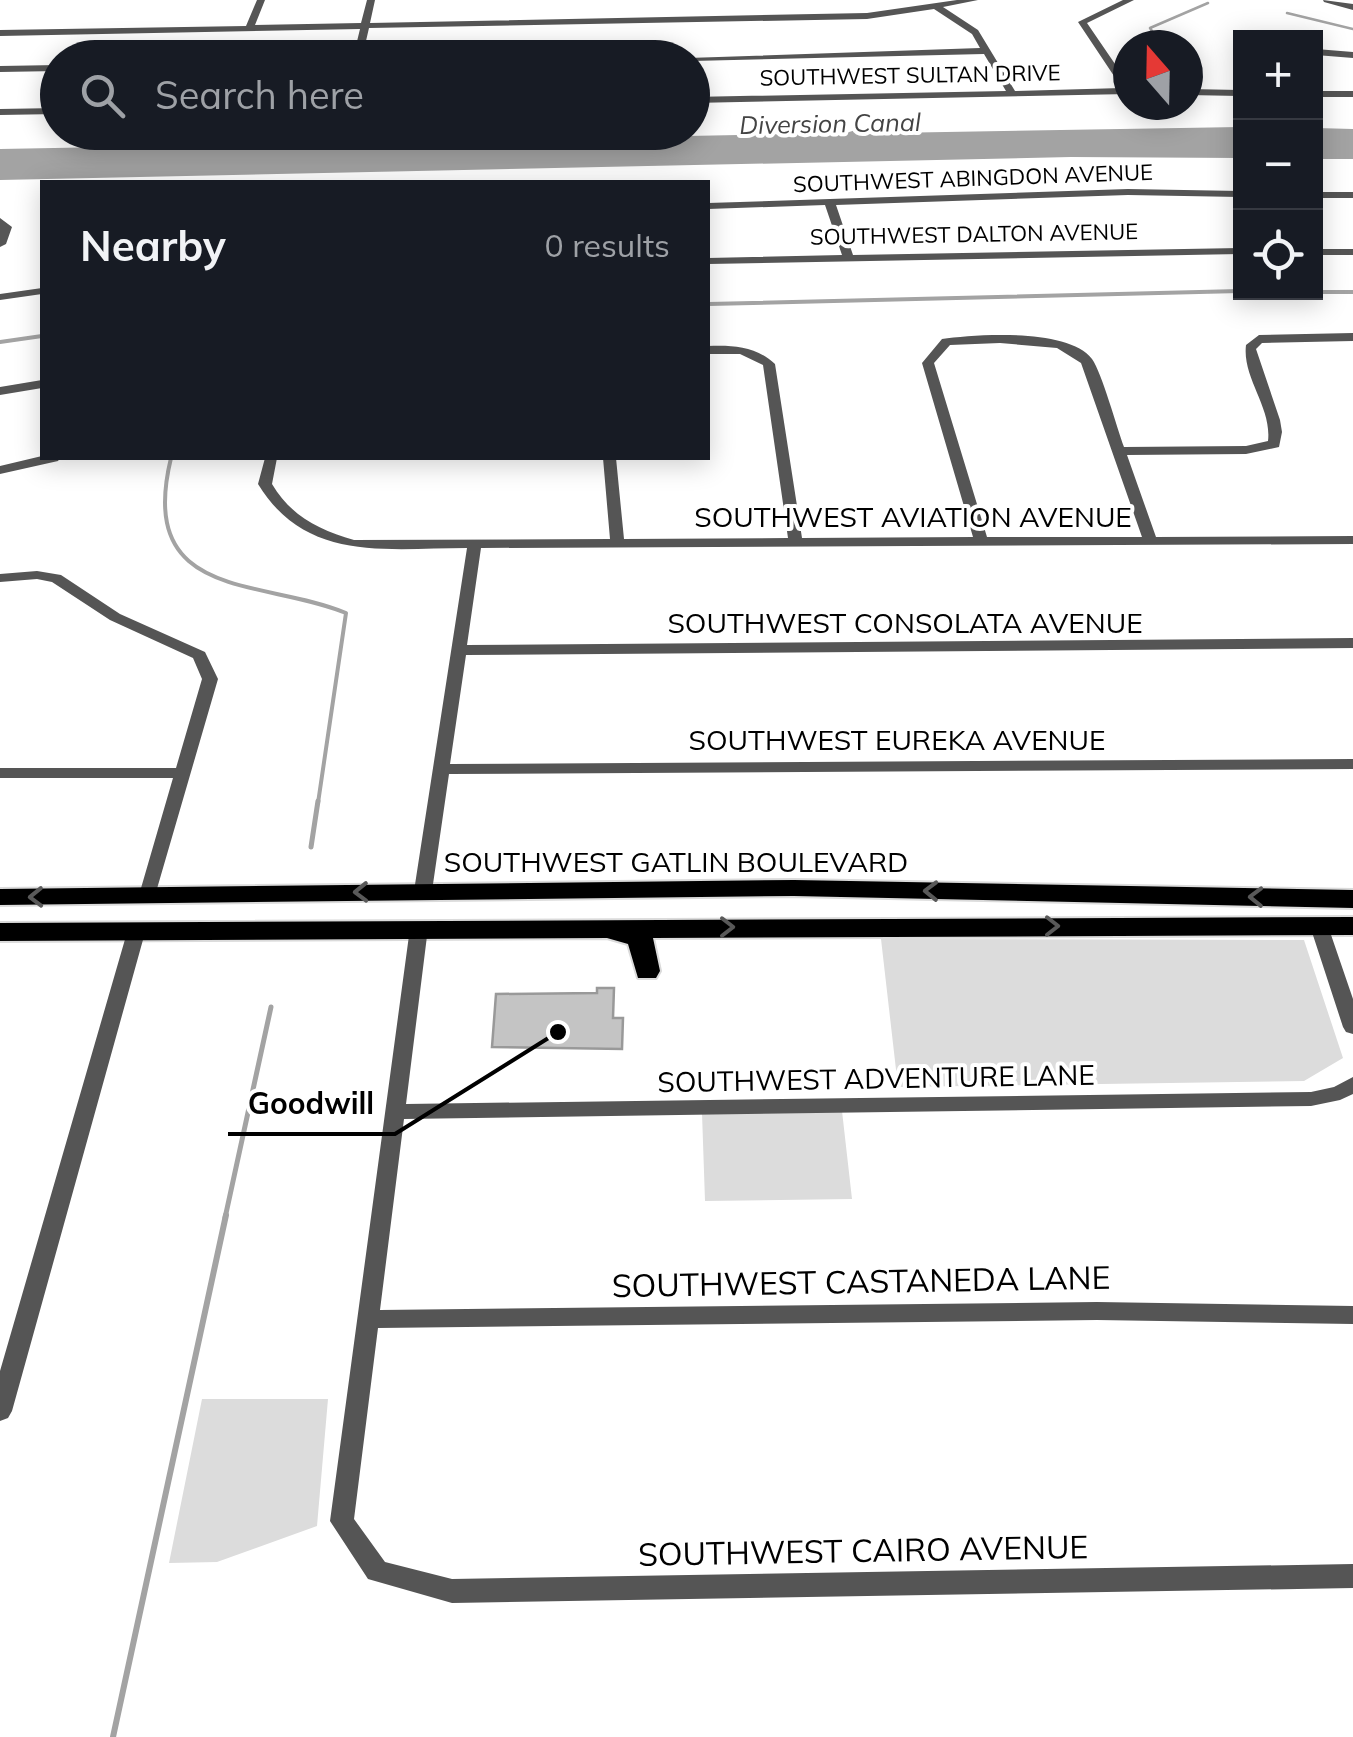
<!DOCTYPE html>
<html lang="en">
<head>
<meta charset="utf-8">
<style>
  :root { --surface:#171b24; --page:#20242c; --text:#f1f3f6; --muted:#9ea1a6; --line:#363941 }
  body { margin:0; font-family:Mulish,sans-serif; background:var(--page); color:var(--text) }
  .controls { position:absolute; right:30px; top:30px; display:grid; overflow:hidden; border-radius:0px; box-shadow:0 5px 25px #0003 }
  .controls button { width:90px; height:90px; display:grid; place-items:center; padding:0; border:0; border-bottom:2px solid var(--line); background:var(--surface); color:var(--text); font:50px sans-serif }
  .compass { position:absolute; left:1113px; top:30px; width:90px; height:90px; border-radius:50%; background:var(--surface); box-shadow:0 5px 25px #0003; rotate:340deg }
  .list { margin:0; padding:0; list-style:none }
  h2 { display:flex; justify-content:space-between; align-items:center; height:130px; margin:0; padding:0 40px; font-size:42px }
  h2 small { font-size:32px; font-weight:400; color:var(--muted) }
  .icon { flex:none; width:55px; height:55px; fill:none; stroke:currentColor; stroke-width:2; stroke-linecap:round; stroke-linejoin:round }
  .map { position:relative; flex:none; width:1353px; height:1737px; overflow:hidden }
  .search { position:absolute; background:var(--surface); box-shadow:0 5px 25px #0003; left:40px; top:40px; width:670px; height:110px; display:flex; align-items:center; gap:25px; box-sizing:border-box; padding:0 35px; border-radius:55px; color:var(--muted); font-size:38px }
  .panel { position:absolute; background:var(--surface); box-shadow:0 5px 25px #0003; left:40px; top:180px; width:670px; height:280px; border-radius:0px }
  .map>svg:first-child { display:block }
  .green { fill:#dcdcdc }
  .water { fill:#a3a3a3 }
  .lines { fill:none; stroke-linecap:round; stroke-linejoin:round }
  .stream-far3 { stroke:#a3a3a3; stroke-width:2.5 }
  .stream-far2 { stroke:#a3a3a3; stroke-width:4 }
  .stream-far1 { stroke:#a3a3a3; stroke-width:5 }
  .stream { stroke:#a3a3a3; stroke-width:6 }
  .building { fill:#c4c4c4; stroke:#999; stroke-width:2.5 }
  .primary-casing { stroke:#dbdbdb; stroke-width:4 }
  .minor { fill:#555; fill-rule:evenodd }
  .primary { fill:#000; fill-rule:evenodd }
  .oneway { stroke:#595959 }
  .labels { text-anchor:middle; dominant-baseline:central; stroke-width:8; stroke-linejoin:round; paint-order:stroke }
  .far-street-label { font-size:22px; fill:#000; stroke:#fff }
  .far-water-label { font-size:25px; font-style:italic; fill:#444; stroke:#fff }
  .street-label { font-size:28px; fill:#000; stroke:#fff }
  .near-street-label { font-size:32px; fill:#000; stroke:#fff }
  .leader { fill:none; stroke:#000; stroke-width:4 }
  .callout-dot { fill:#000; stroke:#fff; stroke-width:4 }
  .callout-label { font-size:30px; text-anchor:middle; font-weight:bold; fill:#000; stroke:#fff; stroke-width:8; stroke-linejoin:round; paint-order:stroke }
</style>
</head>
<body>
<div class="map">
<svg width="1353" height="1737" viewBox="0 0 1353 1737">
  <rect width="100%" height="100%" fill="#fff"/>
  <path class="green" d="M881,939L1304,940L1343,1058L1304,1081L898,1087Z
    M842,1111L852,1199L705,1201L702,1113Z
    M202,1399H328L317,1526L217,1562L169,1563Z"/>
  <path class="water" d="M1240,127V158L1071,157L0,180V149L846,133L862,128L888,133Z
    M1316,128L1353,129V159H1316Z"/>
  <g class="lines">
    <path class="stream-far3" d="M1287,13L1353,29
      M1161,45L1150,28L1208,3
      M1188,82L1192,88"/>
    <path class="stream-far2" d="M1316,292H1353
      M708,304L1240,291
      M0,342L42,336
      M171,458C136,602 262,578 346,613L318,803"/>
    <path class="stream-far1" d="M311,847L318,801
      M225,1218L271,1007"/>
    <path class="stream" d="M113,1737L226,1215"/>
  </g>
  <path class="building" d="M597,988H614L613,1018H623L622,1049L492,1047L496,994L597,993Z"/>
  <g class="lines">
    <defs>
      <path id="primary" d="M794,880L1353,890V908L794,896L0,905V889Z
        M1353,917V935L653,938L660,971L656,978H638L628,944L607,938L0,941V923Z"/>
    </defs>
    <use href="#primary" class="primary-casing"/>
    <path class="minor" d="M257,0H265L255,25L361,23L367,0H375L370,23L867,13L957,0H978L943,7L978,30L1015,91L1122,88L1078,22L1123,0H1134L1087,23L1128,83V94L692,103V97L1006,91L984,54L692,61V58H688L980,48L972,34L934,9L867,19L369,28L362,58H353L360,29L0,36V30L246,26Z
      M1323,0L1353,4V10L1324,2Z
      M1316,49L1353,52V58L1316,55Z
      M58,65V71L0,72V66Z
      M1188,89L1240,90V96L1188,95Z
      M1316,91H1353V97H1316Z
      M58,108V114L0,115V109Z
      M1128,189L1240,191V197L1128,195L836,205L853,255L1240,248V254L708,264V258L842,255L825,205L708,209V203Z
      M1316,192H1353V198H1316Z
      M0,218L12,227L6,244L0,247Z
      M1316,249H1353V255H1316Z
      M42,288V294L0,300V294Z
      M1353,333V341L1262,343L1256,349L1280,420L1282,432L1279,447L1246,454L1127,455L1156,537L1353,536V544L481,548L467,645L1353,638V648L466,655L450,764L1353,759V769L449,774L432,891L423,897L414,891L467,548C387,548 306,563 258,484L265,458H277L272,484C291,516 319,530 354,540L610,539L603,458H616L624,539L788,538L763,365L740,354H708V346C732,345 756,346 775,364L802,538L973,537L922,363L942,339C976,334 1069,328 1092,359C1102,373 1117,428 1124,447L1246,446L1268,441C1272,407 1242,378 1246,345L1259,335ZM1000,343L1057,348L1081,363L1142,537H987L934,363L950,345Z
      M42,380V388L0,395V387Z
      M42,456L60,458L58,461L0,474V466Z
      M37,571L61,575L120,614L205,652L218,679L154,899H142L139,895L173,778H0V768H176L202,679L193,658L110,620L52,582L37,579L0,582V574Z
      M1319,920L1328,926L1353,999V1034L1346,1032L1343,1027L1310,926Z
      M419,922L428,928L406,1104L1311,1092L1334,1087L1353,1077V1094L1340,1100L1311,1106L404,1119L380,1310L1097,1302L1353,1306V1324L1097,1320L378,1328L354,1519L385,1562L452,1579L1353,1564V1588L452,1603L368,1579L330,1521L410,928Z
      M137,923L146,929L12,1411L8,1418L0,1421V1371L128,929Z"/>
    <use href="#primary" class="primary"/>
  </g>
  <defs><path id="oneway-chevron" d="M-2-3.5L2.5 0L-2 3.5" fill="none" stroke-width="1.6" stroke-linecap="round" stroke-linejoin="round" transform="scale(2.5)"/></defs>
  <g class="oneway">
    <use href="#oneway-chevron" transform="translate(931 891) rotate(-179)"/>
    <use href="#oneway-chevron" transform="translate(361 892) rotate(179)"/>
    <use href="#oneway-chevron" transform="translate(36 897) rotate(179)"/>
    <use href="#oneway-chevron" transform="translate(1256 897) rotate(-179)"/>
    <use href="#oneway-chevron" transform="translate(1052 926)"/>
    <use href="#oneway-chevron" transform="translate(727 927)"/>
  </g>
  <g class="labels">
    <g class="far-street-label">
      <text transform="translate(910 75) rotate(-1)">SOUTHWEST SULTAN DRIVE</text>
      <text transform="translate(973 178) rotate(-2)">SOUTHWEST ABINGDON AVENUE</text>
      <text transform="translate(974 234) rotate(-1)">SOUTHWEST DALTON AVENUE</text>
    </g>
    <g class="far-water-label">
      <text transform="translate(830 123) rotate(-1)">Diversion Canal</text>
    </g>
    <g class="street-label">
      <text x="913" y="516">SOUTHWEST AVIATION AVENUE</text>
      <text x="905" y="622">SOUTHWEST CONSOLATA AVENUE</text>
      <text x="897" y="739">SOUTHWEST EUREKA AVENUE</text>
      <text x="676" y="861">SOUTHWEST GATLIN BOULEVARD</text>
      <text transform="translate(876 1078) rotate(-1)">SOUTHWEST ADVENTURE LANE</text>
    </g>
    <g class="near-street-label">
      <text transform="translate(861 1281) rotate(-1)">SOUTHWEST CASTANEDA LANE</text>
      <text transform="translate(863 1550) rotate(-1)">SOUTHWEST CAIRO AVENUE</text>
    </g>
  </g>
  <path class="leader" d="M558 1032L395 1134H228"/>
  <circle class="callout-dot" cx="558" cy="1032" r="10"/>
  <g class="callout-label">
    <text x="311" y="1114">Goodwill</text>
  </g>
</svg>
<div class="controls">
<button>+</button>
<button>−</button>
<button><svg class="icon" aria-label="locate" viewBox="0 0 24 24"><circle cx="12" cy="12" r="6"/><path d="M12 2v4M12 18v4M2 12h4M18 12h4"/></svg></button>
</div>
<svg class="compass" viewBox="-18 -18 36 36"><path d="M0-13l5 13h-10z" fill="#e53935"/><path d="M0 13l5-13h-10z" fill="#9ea1a6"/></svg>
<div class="search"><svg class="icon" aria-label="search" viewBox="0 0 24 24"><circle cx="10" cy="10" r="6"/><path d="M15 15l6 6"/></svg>Search here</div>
<section class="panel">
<h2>Nearby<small>0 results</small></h2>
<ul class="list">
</ul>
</section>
</div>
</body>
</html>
